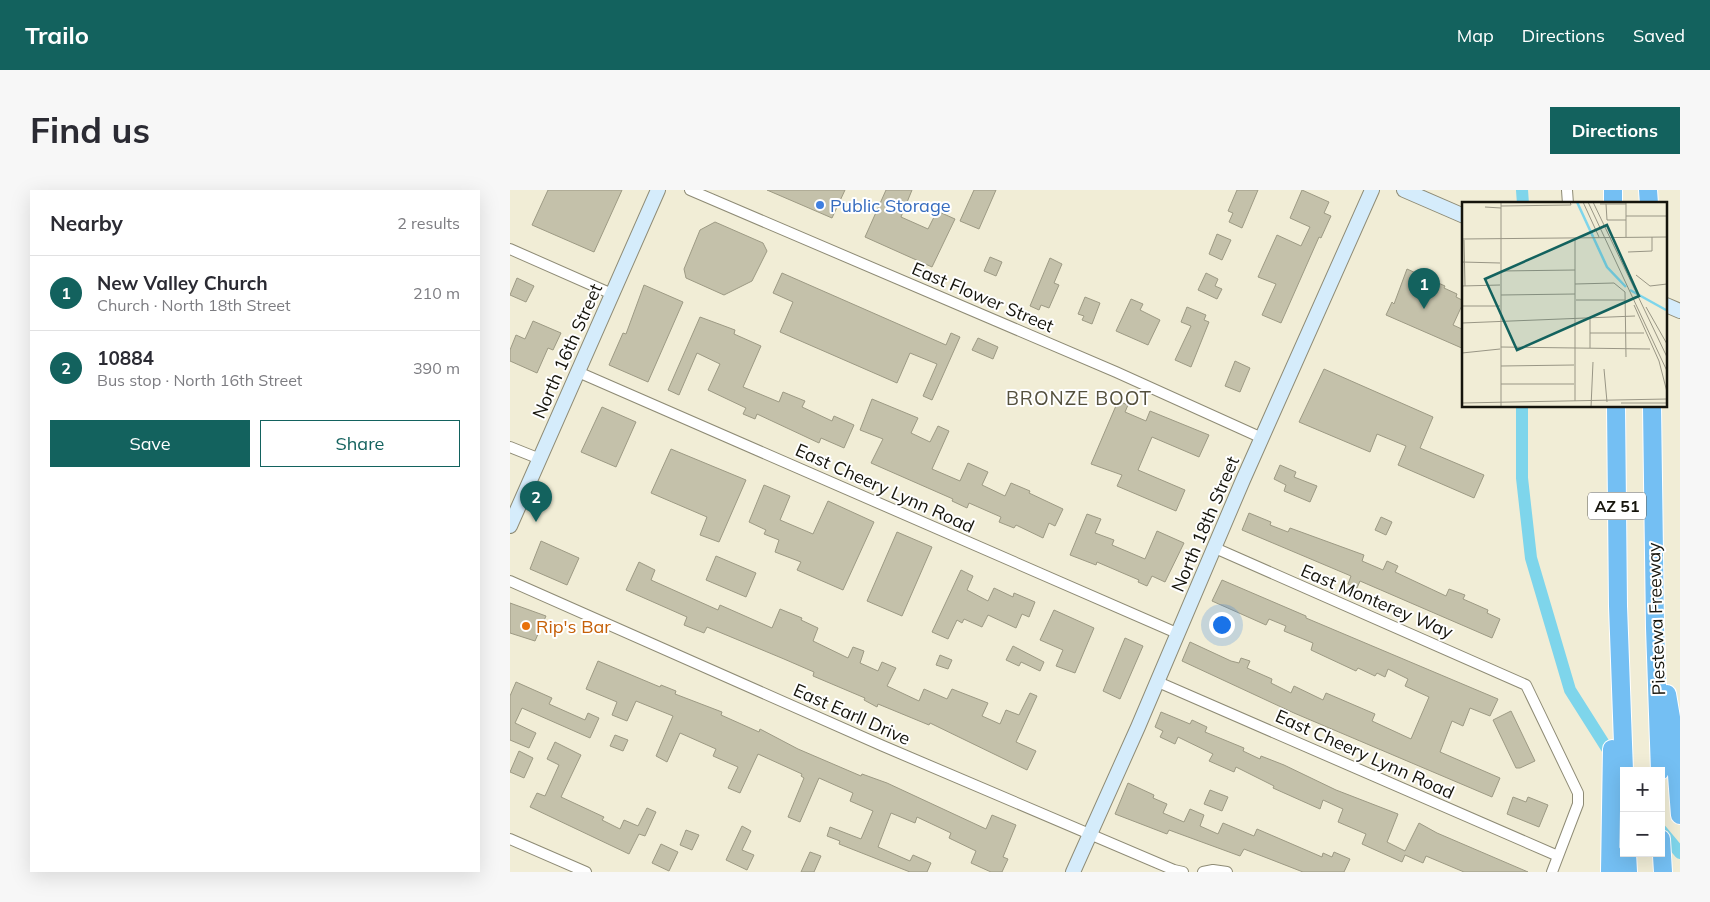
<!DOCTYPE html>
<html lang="en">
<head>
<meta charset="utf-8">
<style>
  :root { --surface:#fff; --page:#f7f7f7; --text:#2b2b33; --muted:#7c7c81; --line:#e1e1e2; --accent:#13625e }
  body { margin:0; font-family:Mulish,sans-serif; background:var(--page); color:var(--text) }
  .controls { position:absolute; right:15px; bottom:15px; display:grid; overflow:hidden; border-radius:0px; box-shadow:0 5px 20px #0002 }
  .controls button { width:45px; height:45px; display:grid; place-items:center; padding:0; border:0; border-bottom:1px solid var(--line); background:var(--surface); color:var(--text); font:25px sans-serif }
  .you { position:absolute; left:711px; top:434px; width:18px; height:18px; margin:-12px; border:4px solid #fff; border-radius:50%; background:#1a73e8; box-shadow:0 0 0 8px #1a73e833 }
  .badge { display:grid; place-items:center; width:32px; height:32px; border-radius:50%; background:var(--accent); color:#fff; font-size:16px; font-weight:700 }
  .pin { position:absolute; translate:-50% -41px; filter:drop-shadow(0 1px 2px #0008) }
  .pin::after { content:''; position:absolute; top:26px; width:18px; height:15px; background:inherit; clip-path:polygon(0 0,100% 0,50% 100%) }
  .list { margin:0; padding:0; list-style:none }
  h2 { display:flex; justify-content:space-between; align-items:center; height:65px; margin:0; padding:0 20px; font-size:21px }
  h2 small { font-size:16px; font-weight:400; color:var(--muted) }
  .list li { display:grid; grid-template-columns:32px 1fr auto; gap:15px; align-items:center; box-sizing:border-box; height:75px; padding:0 20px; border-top:1px solid var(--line) }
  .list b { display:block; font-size:19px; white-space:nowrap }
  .list p { margin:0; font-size:16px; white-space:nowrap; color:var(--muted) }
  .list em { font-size:16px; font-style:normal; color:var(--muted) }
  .actions { display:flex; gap:10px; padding:15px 20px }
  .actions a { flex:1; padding:11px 0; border:1px solid var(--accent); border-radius:0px; text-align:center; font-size:18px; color:var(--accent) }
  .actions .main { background:var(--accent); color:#fff }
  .map { position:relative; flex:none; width:1170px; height:682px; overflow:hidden; border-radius:0px }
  header { display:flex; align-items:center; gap:30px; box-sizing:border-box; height:70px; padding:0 25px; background:var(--accent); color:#fff }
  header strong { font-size:24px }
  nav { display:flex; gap:28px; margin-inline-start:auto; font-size:18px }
  .intro { display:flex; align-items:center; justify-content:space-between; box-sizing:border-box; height:120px; padding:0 30px }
  h1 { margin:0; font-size:35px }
  .button { padding:12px 22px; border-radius:0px; background:var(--accent); color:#fff; font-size:18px; font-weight:700 }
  main { display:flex; gap:30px; padding:0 30px }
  aside { flex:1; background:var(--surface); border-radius:0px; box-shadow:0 5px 20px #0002 }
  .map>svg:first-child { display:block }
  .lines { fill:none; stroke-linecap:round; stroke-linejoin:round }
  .canal { stroke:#7ed5eb; stroke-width:12 }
  .building { fill:#c4c1aa; stroke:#9d9a84 }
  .street-casing { stroke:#8e8b75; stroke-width:12 }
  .secondary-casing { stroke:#8e8b75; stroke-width:16 }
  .highway-casing { stroke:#fff; stroke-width:20 }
  .street { stroke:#fff; stroke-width:10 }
  .secondary { stroke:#d5ecfb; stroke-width:14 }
  .highway { stroke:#74bff3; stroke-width:18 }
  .shop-dot { fill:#3f7fe0; stroke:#fff; stroke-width:2 }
  .food-dot { fill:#e8710a; stroke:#fff; stroke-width:2 }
  .labels { text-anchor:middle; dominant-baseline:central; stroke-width:4; stroke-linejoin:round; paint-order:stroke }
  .shield { fill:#fff; stroke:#5b5a55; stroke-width:1 }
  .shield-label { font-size:16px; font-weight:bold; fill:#15140c }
  .shop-label { font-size:18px; fill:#366cbe; stroke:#fff; text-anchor:start }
  .street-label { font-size:18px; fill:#15140c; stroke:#fff }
  .food-label { font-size:18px; fill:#c56008; stroke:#fff; text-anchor:start }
  .neighbourhood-label { font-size:19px; letter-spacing:1px; fill:#54503d; stroke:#fff }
  .inset-river { fill:none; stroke:#7ed5eb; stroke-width:2.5 }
  .inset-road { fill:none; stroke:#999685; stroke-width:1 }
  .view { fill:#13625e; fill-opacity:0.15; stroke:#13625e; stroke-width:2.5 }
  .inset-edge { fill:none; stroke:#15140c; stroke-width:2.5 }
</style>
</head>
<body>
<header>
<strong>Trailo</strong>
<nav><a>Map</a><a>Directions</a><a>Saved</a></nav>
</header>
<div class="intro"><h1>Find us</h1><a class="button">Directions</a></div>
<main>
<aside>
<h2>Nearby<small>2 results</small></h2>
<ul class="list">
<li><span class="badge">1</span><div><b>New Valley Church</b><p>Church · North 18th Street</p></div><em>210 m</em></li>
<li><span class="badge">2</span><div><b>10884</b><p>Bus stop · North 16th Street</p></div><em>390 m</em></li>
</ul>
<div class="actions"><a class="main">Save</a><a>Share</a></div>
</aside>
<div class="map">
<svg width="1170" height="682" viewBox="0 0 1170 682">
  <rect width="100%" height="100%" fill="#f1edd6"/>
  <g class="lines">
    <path class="canal" d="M1012,0L1013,14
      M1012,216V288L1021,368L1060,500L1103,568
      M1151,640L1170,663"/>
  </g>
  <path class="building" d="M38,0H112L84,62L22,35Z
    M257,0H335L322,28Z
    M376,0H402L391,27L418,39L427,21L445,29L422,77L355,47Z
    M464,0H486L469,39L450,31Z
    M727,0H748L732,38L719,32L723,23L718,21Z
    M792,0L819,12L814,23L821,26L811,48L809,47L771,133L752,125L766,94L748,87L767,45L791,56L800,37L780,28Z
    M205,32L253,53L257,61L242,91L214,105L176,88L174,79L190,40Z
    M707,44L721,50L712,70L699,64Z
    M480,67L492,72L486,86L474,81Z
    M540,68L552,74L544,93L549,95L539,118L531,115L529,120L520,116Z
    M897,79L935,96L934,98L947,104L946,107L954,111L943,135L954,140V159L876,125L882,112L884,114Z
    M272,83L436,155L441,143L450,147L422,210L413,206L427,174L400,163L387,193L270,142L283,112L263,103Z
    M696,83L708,89L705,96L712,99L707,109L688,100Z
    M7,88L24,96L16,112L0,105Z
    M134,95L173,112L138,192L99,175L113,143L116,144Z
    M575,107L590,113L582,134L572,130L574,126L568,124Z
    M621,109L633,114L630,120L650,130L638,155L606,141Z
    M677,117L696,125L694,130L699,132L681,177L665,170L681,136L671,132Z
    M190,127L225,140L224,144L251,156L233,197L269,212L273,202L295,211L292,217L322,231L324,226L344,235L334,258L311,248L309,253L247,224L245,229L233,224L236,218L198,200L210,174L187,163L169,205L158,200Z
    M23,131L51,143L43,160L38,158L27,183L0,171V160L6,145L15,149Z
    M468,148L488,157L483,169L462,160Z
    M725,171L740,178L730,202L715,196Z
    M814,179L923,227L910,258L974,285L964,308L888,275L896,256L867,244L860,262L789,232Z
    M362,209L408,228L401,243L420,252L428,236L439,241L422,279L450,291L458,273L478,282L472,295L495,306L501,293L520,301L519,303L553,319L545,336L539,333L533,348L506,335L504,338L489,332L491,327L459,313L457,318L442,311L443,309L361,273L373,249L350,240Z
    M608,211L618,215L615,222L636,231L640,221L699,245L689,267L642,247L628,280L675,300L666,321L607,296L612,285L581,274Z
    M92,217L126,232L106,277L71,262Z
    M161,259L236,290L209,352L190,345L197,327L141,303Z
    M770,275L786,282L784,287L807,296L800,312L774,301L776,295L764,289Z
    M254,295L280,306L270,330L303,344L318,311L364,332L333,400L287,380L291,372L265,362L269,350L254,344L256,340L239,332Z
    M739,323L761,332L760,335L778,342L780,338L854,365L852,371L873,380L877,371L888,376L885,382L936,406L939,399L955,405L953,409L978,420L977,423L990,429L982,448L850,391L847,398L838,394L841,386L732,340Z
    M577,324L591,329L585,343L604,350L602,355L635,369L647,341L674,353L655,392L642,386L637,396L628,392L629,390L587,372L586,375L560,365Z
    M871,327L882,332L876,345L865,340Z
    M387,342L422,357L392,426L357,411Z
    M31,351L69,368L57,395L20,379Z
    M206,366L246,383L236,407L196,390Z
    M129,372L145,380L141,390L208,420L210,415L262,438L270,419L292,428L291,430L308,438L303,451L338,468L343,457L354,461L350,473L368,481L372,472L386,478L377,496L409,511L414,499L437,509L442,499L478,513L472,526L490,534L496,520L509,525L520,503L527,506L506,552L526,561L517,580L420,533L419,535L368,514L367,517L354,510L355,508L303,486L304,482L274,469L197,437L194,443L174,435L177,427L116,400Z
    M451,380L463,386L457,400L478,411L484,398L503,407L504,403L525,412L519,427L512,424L506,438L478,425L472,437L454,429L452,433L447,430L438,449L422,442Z
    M712,390L796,426V428L988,509L980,526L960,518L953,536L942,531L930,562L990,588L982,607L784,523L672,471L680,452L721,471L729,473L731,468L740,471L737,478L762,489L761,493L781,503L784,496L813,510L816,503L865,524L862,531L901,549L919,507L895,496L898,489L878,479L875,487L867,483L865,486L848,478L846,481L801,460L803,453L774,441L776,436L759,429L756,435L702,411Z
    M0,413L36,426L25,451L0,443Z
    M544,420L584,438L565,483L546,476L553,460L530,450Z
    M615,448L633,456L610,509L593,501Z
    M503,456L534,472L530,481L511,472L509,476L496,470Z
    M430,465L442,470L438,479L426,475Z
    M88,471L150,497L151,495L166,501L165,504L212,522L211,525L249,542L250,539L288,559L351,586L352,584L377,593L476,639L482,625L506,635L493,667L498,669L492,682H481L461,673L466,661L439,648L441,643L407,627L405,633L381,623L368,657L400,671L403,665L421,673L417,682H400L329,654L330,651L317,646L320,637L351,649L363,621L340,611L343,603L309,588L290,632L278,627L294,588L291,586L292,584L248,564L230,603L218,598L228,577L203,566L206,559L170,543L157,572L146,566L163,526L126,511L117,531L102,525L107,512L76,499Z
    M6,492L42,508L39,514L75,530L78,523L89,528L80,548L12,518L5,533L26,543L19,558L0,550V506Z
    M1001,521L1025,571L1010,578H1006L983,530Z
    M651,522L680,534L682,530L697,537L695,542L734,558L733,561L750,569L751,566L774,575L826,600L888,624L877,652L895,661L909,633L927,643L1018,682H954L916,666L913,673L895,665L892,672L852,654L856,644L828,632L833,619L813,610L810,619L763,598L764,596L726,577L724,582L699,571L703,564L668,547L665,554L650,547L653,541L645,537Z
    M105,545L118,550L113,561L100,556Z
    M45,552L71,565L51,607L94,627L92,630L110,639L114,630L128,636L137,618L146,622L135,646L129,644L119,664L20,617L27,603L35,606L49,575L37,569Z
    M9,561L23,568L14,588L0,582Z
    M618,593L644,605L643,608L657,614L653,623L674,632L680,619L694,625L690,636L708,644L713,633L744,646L747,639L812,667L813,663L822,667L824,662L840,669L834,682H793L734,659L730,666L659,640L657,644L605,624Z
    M700,600L718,607L712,621L694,614Z
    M1003,607L1016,612L1018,607L1038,615L1029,637L997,624Z
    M232,636L241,641L232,660L244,665L237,680L216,670Z
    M176,640L189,645L182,660L170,655Z
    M151,654L168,662L159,681L142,673Z
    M300,662L311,666L304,682H291Z"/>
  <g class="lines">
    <defs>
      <path id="street" d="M180,0L606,182L752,248
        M1057,0L1058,14
        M0,59L102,104
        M68,182L669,444
        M0,257L30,269
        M705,358L1016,495L1068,603V614L1042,682
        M0,391L373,556L664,680L673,682
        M648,492L1048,666
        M0,649L76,682
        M693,682L703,680L717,682"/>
      <path id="secondary" d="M894,0L954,26
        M1156,115L1170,121
        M0,336L148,0
        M563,682L628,537L733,290L862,0"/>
      <path id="highway" d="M1103,0V14
        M1138,0L1139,14
        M1106,216L1108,416L1114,581
        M1142,216L1145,438L1150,581
        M1157,504L1164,545L1170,625
        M1151,649L1153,682
        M1117,663L1118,682
        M1100,682L1102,559"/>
    </defs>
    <use href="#street" class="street-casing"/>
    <use href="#secondary" class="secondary-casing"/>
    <use href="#highway" class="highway-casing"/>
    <use href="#street" class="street"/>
    <use href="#secondary" class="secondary"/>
    <use href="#highway" class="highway"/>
  </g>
  <circle class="shop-dot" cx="310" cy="15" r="5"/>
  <circle class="food-dot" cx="16" cy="436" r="5"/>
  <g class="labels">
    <rect class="shield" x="1078" y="302.5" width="58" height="27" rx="4"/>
    <g class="shield-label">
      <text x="1107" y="316">AZ 51</text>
    </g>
    <g class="shop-label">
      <text x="320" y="15">Public Storage</text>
    </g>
    <g class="street-label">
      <text transform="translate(473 107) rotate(23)">East Flower Street</text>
      <text transform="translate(57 161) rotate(-66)">North 16th Street</text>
      <text transform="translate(375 298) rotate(24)">East Cheery Lynn Road</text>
      <text transform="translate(695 334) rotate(-67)">North 18th Street</text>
      <text transform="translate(867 411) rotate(23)">East Monterey Way</text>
      <text transform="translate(1146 429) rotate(-92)">Piestewa Freeway</text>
      <text transform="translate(342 524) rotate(24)">East Earll Drive</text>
      <text transform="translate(855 564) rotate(24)">East Cheery Lynn Road</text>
    </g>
    <g class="food-label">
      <text x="26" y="436">Rip's Bar</text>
    </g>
    <g class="neighbourhood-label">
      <text x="569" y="208">BRONZE BOOT</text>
    </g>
  </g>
  <g transform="translate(952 12)">
    <rect width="205" height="205" fill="#f1edd6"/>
    <path class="inset-river" d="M115,0L145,65L164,85M168,88L204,108"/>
    <path class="inset-road" d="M39,0V205M121,0L137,35M126,0L205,169M131,0L205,155M138,2H164M144,2L145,18H164M39,4L109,3L108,0M23,5L39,6M164,14H205M164,35V0M113,36V199M0,37L205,35M2,38L3,84M166,50L190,49V35M0,60L38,61M39,69L113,68M174,73L188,84L205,82M113,82L152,81L163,90L164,155M0,84L38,83M39,93L113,92M114,98H163M172,103L197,159M0,104H38M184,105L205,142M128,115V146M0,121L173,114M128,131H182M39,145L188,147M0,151L38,147M197,159L205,190M39,164L112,163M142,167L145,200M39,182H112M0,201L205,197M159,201H205M129,205L131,160"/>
    <path class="view" d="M145,23L177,94L55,148L23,77Z"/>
    <rect width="205" height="205" class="inset-edge"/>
  </g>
</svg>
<div class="controls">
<button>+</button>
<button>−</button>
</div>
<div class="you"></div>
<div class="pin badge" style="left:914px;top:119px">1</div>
<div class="pin badge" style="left:26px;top:332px">2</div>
</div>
</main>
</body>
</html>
